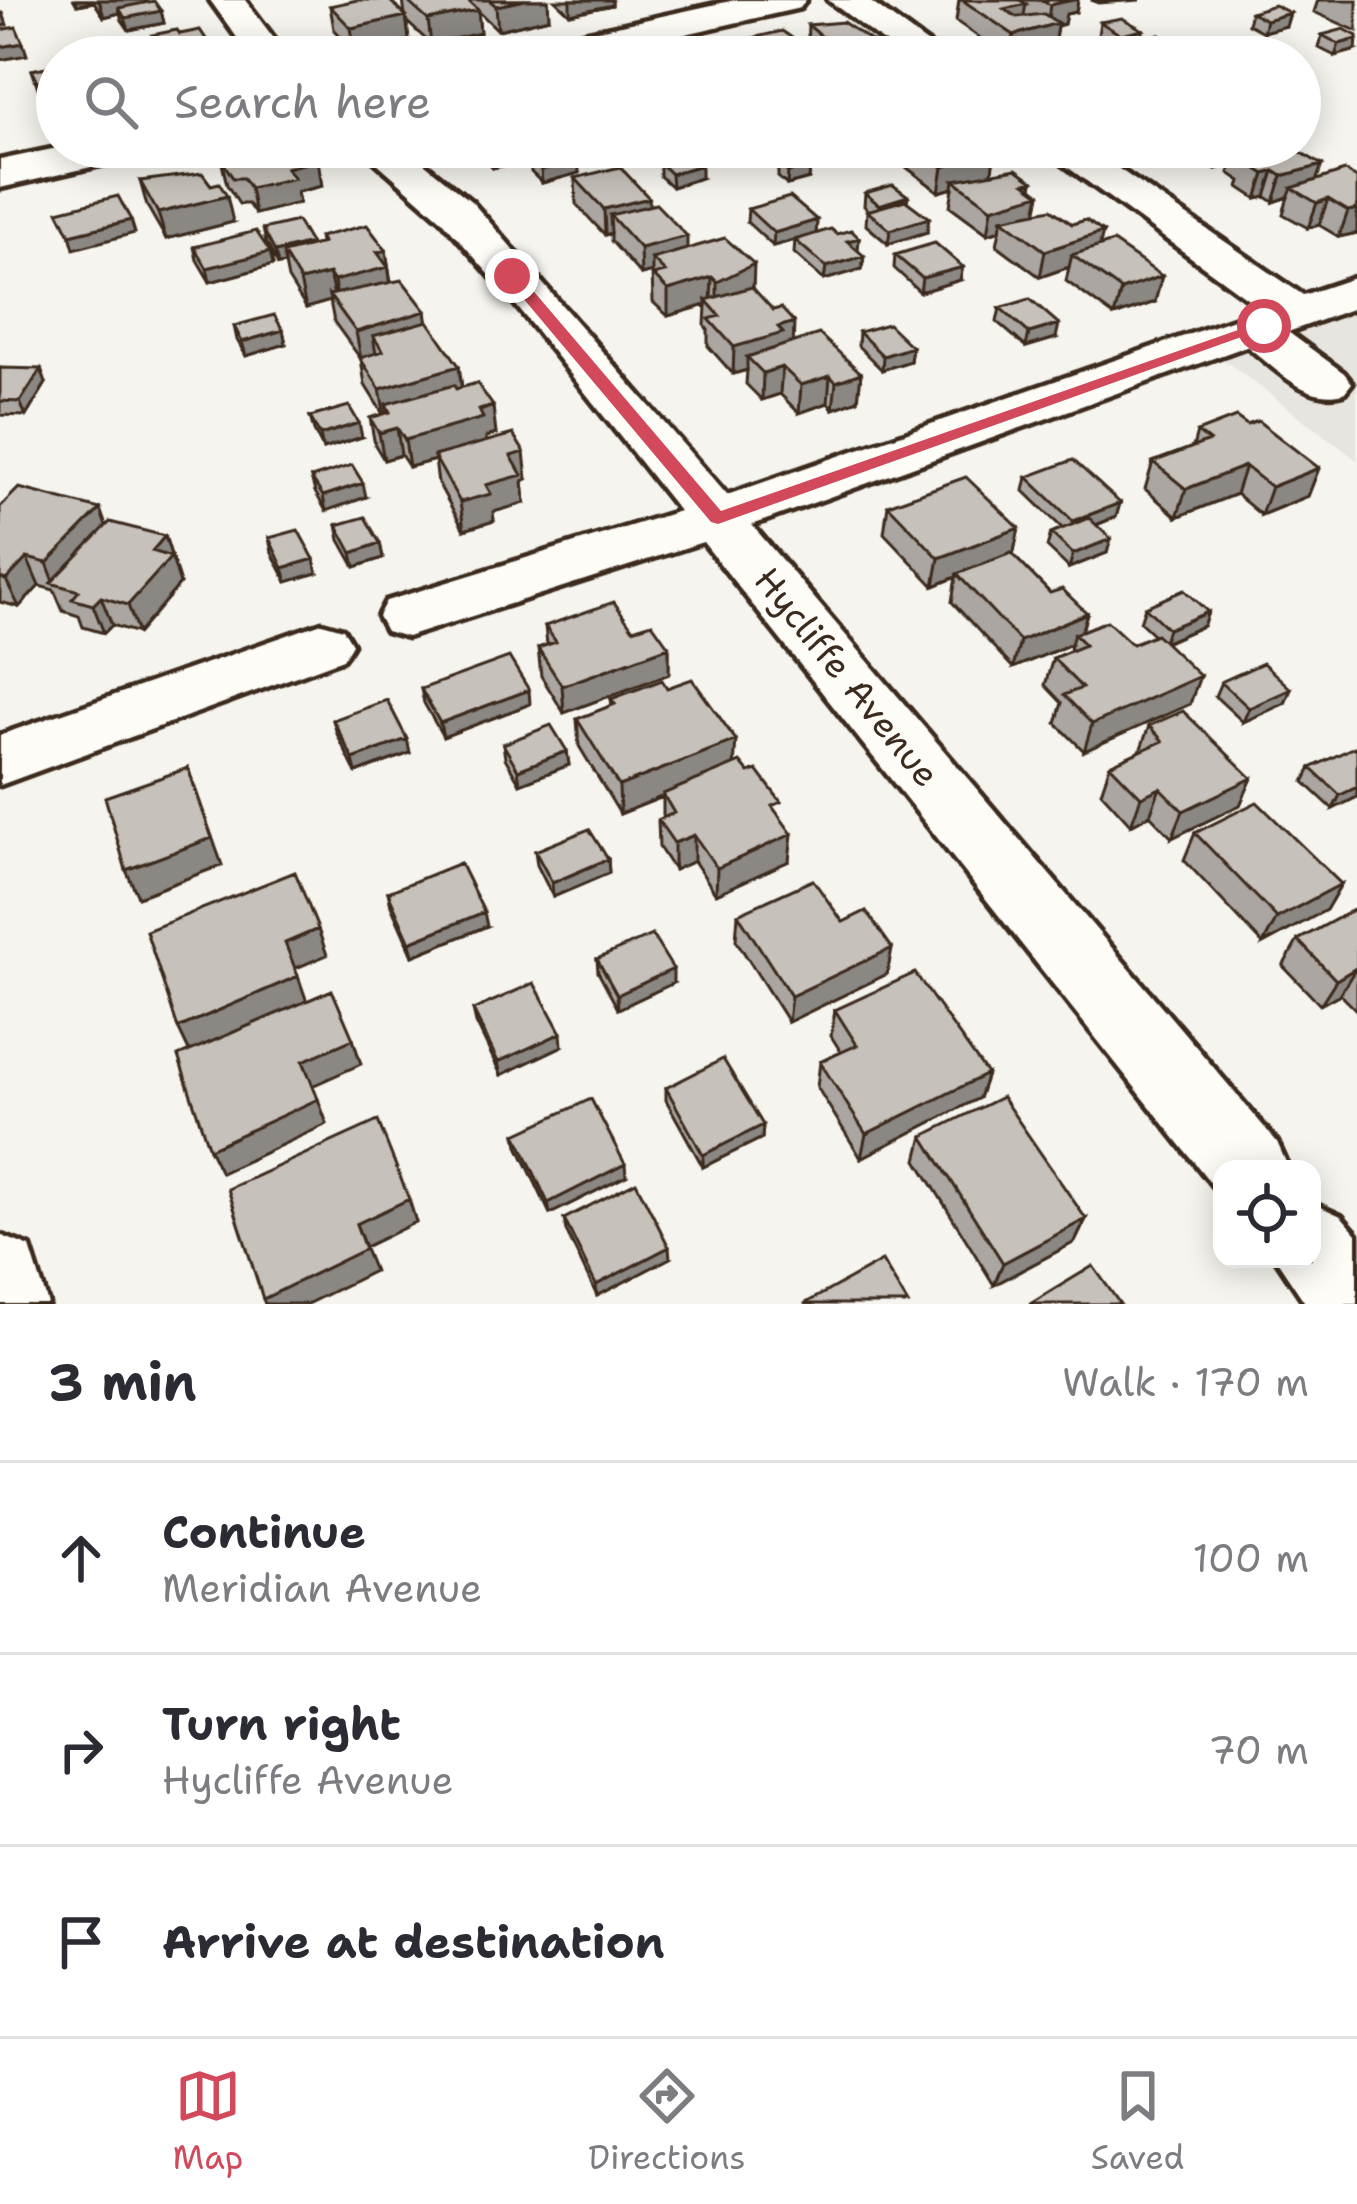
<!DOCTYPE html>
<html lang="en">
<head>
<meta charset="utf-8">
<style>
  :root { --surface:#fff; --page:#f7f7f7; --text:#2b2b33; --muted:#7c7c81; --line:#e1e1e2; --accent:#d1495b }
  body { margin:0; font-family:"Shantell Sans",sans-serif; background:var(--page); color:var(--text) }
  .controls { position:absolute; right:36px; bottom:36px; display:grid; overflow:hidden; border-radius:24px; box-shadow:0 6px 30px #0003 }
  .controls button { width:108px; height:108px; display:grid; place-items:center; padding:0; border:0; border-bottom:3px solid var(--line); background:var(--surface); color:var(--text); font:60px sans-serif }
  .stop { position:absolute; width:36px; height:36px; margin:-27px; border:9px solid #d1495b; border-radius:50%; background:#fff }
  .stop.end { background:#d1495b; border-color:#fff; box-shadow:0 3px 12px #0008 }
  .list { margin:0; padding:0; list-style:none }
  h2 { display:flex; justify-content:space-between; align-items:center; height:156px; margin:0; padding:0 48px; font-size:51px }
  h2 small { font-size:39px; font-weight:400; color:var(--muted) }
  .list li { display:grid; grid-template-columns:78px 1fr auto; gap:36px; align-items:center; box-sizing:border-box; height:192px; padding:0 48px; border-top:3px solid var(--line) }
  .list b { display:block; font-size:45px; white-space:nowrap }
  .list p { margin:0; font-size:39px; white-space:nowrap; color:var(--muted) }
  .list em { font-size:39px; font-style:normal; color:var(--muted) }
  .icon { flex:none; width:66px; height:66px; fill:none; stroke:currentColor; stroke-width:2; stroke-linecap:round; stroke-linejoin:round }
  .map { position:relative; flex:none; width:1357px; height:1304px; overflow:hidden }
  .search { position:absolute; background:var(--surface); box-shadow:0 6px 30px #0003; left:36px; right:36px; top:36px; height:132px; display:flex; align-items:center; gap:30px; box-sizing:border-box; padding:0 42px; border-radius:66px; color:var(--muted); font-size:45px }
  .sheet { height:732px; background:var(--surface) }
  nav { display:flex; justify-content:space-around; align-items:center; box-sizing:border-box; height:168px; border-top:3px solid var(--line); background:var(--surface); font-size:33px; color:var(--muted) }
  nav a { display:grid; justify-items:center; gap:6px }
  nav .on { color:var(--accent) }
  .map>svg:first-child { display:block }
  .built { fill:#e7e5df }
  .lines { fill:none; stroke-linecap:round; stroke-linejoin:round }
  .minor-casing { stroke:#3b2a1e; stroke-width:9 }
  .major-casing { stroke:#3b2a1e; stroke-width:9 }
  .minor { fill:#fdfcf7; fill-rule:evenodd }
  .major { fill:#fdfcf7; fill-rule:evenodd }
  .wall { fill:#aba6a1; stroke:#3b2a1e; stroke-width:3 }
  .shaded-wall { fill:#8b8783; stroke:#3b2a1e; stroke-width:3 }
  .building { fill:#c7c1bb; stroke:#3b2a1e; stroke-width:3 }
  .route { fill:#d1495b }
  .labels { text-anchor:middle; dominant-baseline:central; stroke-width:9; stroke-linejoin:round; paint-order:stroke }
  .street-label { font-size:36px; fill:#3b2a1e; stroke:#fdfcf7 }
</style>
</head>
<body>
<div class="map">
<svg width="1357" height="1304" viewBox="0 0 1357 1304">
  <rect width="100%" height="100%" fill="#f5f4ee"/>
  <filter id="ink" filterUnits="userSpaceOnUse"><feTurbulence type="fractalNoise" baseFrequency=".00833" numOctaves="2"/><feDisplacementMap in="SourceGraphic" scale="24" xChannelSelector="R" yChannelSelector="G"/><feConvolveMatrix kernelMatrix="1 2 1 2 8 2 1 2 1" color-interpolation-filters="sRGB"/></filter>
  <g filter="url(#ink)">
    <path class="built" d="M1357,307V460L1220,357Z"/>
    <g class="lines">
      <defs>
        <path id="minor" d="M210,0H245L288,57H251Z
          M828,0H868L946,57H904Z
          M359,147H404L472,202L727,495L1262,309L1040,147H1087L1303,295L1357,277V307L1288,332L1344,373L1352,383L1344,393C1306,403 1276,369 1247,346L752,525L1277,1142L1289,1169H1222L1221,1196L703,542L407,637L386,631L378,616L386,601L679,511L515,304L442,220Z
          M322,623L343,629L352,644L343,659L0,785V735Z
          M1312,1203L1341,1216L1357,1234V1304H1306L1276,1259H1312Z
          M0,1235L30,1247L48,1304H0Z"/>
        <path id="major" d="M735,0H806L800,8L584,57H510L516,48Z
          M62,147H145L139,156L0,188V160Z"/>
      </defs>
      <use href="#minor" class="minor-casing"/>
      <use href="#major" class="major-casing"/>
      <use href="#minor" class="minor"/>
      <use href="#major" class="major"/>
    </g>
    <path class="wall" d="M74,0H146L147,3L161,11L164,23L129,30L122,20L120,13L104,17L94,2L77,5Z
      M403,0H467L470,2V0H548L549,18L498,30L478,11L480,33L431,44L406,21L409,40L355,52L334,29L330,6L405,16Z
      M555,0H612V5L570,14Z
      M959,0H1078L1076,12L1066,14L1064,24L1057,26L1054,46L1017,57H1007L956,21Z
      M1091,0H1140L1098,3Z
      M1318,0H1357V31L1314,12Z
      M1251,12L1290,13L1286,26L1263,32L1248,24Z
      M1100,22L1143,30L1141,39L1177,44L1174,57H1135L1129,54L1131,44L1119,47L1098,35Z
      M808,25L874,43L873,57H816L807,49Z
      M1322,35L1356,50L1335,56L1319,48Z
      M731,43L804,46L803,57H674V55H731Z
      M57,65L50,113L40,94L32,70Z
      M480,147H542V148L517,153L518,163L492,168Z
      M616,147H651L652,155L628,161Z
      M894,147H989L991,174L1033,181L1032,188L1040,194L1036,212L1100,246L1155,302L1114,316L1066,281L1069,267L1040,277L997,245L1000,230L988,234L950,206L953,188L939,192L906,167L907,156Z
      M1197,147H1292L1316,180L1357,178V233L1339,237L1319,225L1308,228L1283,214L1288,197L1274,202L1266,197L1257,199L1239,187L1241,181L1229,173L1232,164L1216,169L1196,156Z
      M221,159L322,186L297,192L299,203L255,214L248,204H239L227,185Z
      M530,159L578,160L579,173L542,183L531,172Z
      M660,163L701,178L672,187L660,176Z
      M778,164L810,166L809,179L787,185L778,177Z
      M575,178L649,198V205L687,249L753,288L793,342L861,373L858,400L833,409L828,403L799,413L780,394L762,400L746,384L747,370L733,374L708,346V330L705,326L706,305L668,316L653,302L652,272L641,275L611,241V233L605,235L576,204Z
      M140,181L233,222L166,239L147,206Z
      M865,193L908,196L907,202L927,232L888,244L866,225L867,211H869L864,206Z
      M748,209L817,220L816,233L858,251L864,256L862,269L824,280L794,253L795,240L773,246L747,222Z
      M263,229L310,243V246L320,244L319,237L386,250L391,283L427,321L459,366L462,387L496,434L486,437V442L527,479L523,481L525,503L493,512L494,521L464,530L438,483L435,460L409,467L401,455L384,460L375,445L370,418L383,414L365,385L361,359L334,322L330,301L306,308L288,279L285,264L278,265L266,242Z
      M194,247L270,252L273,265L210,282L197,260Z
      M895,255L960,280L920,292L894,268Z
      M1000,308L1056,338L1026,347L997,322Z
      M234,326L283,330L286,344L246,356L237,340Z
      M859,332L912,347L910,361L882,370L858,346Z
      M0,368L46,383L26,416L0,415Z
      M310,417L362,437L323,449L314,431Z
      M1247,425L1319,468L1308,496L1261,515L1236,494L1177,517L1145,489L1153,462L1193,447L1197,432Z
      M1027,477L1120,503L1116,517L1096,525L1107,553L1069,568L1047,547L1051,533L1062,528L1024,491Z
      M311,478L366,497L326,511L315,492Z
      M888,505L1019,528L1013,555L1050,593L1087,613L1082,631L1132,644L1154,635L1140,622L1145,607L1208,612L1203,626L1165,643L1190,704L1084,751L1056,723L1062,703L1045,685L1053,658L1070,651L1071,644L1013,668L952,602L956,577L934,586L884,533Z
      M0,507L165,536L180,584L138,633L112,625L104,633L83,627L79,616L63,611L54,590L39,586L19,607L0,602Z
      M337,525L380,543L383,558L355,567L340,540Z
      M269,538L317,573L287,582L272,553Z
      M545,626L633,629L669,647V674L564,713L541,676L538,648L547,645Z
      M1221,682L1291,689L1285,703L1243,722L1215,696Z
      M667,688L779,817L789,861L716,894L694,861L674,870L659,847L658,820L663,818V797L620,814L579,746L577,719L612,706L611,699Z
      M421,689L530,704L443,737L424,703Z
      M333,720L407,739L410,753L356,773L337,734Z
      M1149,726L1252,778L1240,805L1172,838L1150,815L1131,825L1101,792L1110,765L1140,751Z
      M503,744L567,751L569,765L520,784L505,758Z
      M1311,768L1357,797L1333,809L1304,782Z
      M1195,833L1341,884L1326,910L1263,944L1184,860Z
      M535,851L608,859L609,873L553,897L537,865Z
      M388,892L487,926L413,956L391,906Z
      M1357,908V1011L1340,994L1320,1005L1283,966L1298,940Z
      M738,914L843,922L892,948L887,974L788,1022L736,940Z
      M597,959L673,983L618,1009L598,972Z
      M473,1010L562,1046L501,1075L476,1023Z
      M835,1010L987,1074L979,1098L861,1158L817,1087L820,1062L841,1052L831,1036Z
      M666,1088L763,1125L762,1138L703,1167L666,1100Z
      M516,1134L626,1176L550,1214L518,1146Z
      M923,1136L1086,1219L1075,1242L994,1285L917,1160Z
      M564,1219L670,1258L597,1296L566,1231Z"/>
    <path class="shaded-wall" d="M76,0H93L94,2L77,5Z
      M99,0H146L148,8H119L120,13L104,17Z
      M525,0H548L549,18L498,30L496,6Z
      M570,0H612V5L570,14Z
      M1056,0H1078L1076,12L1066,14L1064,24L1057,26L1054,46L1017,57H1011L1014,35L1047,26L1050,5Z
      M1026,4L1022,27L1004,9Z
      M478,10L480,33L431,44L428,20Z
      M161,11L164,23L129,30L125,18Z
      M0,13H3L7,25L0,26Z
      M1290,13L1286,26L1263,32L1266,20Z
      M406,16L409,40L355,52L351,28Z
      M1143,30L1140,42L1132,41L1131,44L1119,47L1121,35Z
      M1357,39L1356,50L1335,56L1339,44Z
      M23,43L27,55L0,60V47Z
      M874,43L873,57H839L840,52Z
      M1177,44L1174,57H1149L1150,52Z
      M804,46L803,57H760Z
      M57,86V112L50,113L42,89Z
      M490,147H542V148L517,153L518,163L492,168Z
      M651,147L652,155L628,161V148Z
      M1223,147H1268L1237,148L1232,164L1216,169Z
      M995,152L991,177L954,180L953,188L939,192L943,167Z
      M318,160L322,186L297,192L299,203L255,214L250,188L286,168Z
      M578,160L579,173L542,183L541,170Z
      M701,165V178L672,187L671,174Z
      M1322,165L1313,190L1292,188L1288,197L1274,202L1282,176Z
      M810,166L809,179L787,185L788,172Z
      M1274,171L1266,197L1257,199L1265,174Z
      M1033,181L1030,196L1040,194L1035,219H1002L1000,230L988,234L992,208L1025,183Z
      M227,196L233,222L166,239L158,213Z
      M649,198L650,224L610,215L611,233L605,235L604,209Z
      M1328,199L1319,225L1308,228L1317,203Z
      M1357,209V233L1339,237L1348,211Z
      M929,218L927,232L888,244L890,230Z
      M131,220L135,233L74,249L70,235Z
      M817,220L816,234L773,246L774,233Z
      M1103,232L1097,258L1072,255L1069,267L1040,277L1045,251Z
      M687,236V262L652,259V272L641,275L640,248Z
      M859,238L858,251L847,241Z
      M310,243L313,257L283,253L285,264L278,265L275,252Z
      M386,250L392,294L339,308L334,281L377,252Z
      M270,252L273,265L210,282L207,268Z
      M864,256L862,269L824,280L826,267Z
      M754,264L753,291L717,308V282Z
      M963,267L960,280L920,292L922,278Z
      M329,274L335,300L329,295L330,301L306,308L300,281Z
      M1162,276L1155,302L1114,316L1121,290Z
      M712,277L711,303L706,300V305L668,316V290Z
      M426,311L430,338L373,336L376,354L361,359L356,332Z
      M794,322L793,349L747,357V370L733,374L734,347L778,327Z
      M1059,324L1056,338L1026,347L1029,333Z
      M283,330L286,344L246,356L242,342Z
      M912,347L910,361L882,370L883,356Z
      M459,366L462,393L386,404L388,416L385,417L380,389Z
      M782,367L780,394L762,400L763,373Z
      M41,369L46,383L26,416L20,402Z
      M861,373L858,400L833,409L836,382Z
      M830,376L828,403L799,413L801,385Z
      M493,406L496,434L486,437V445L434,456L435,460L409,467L405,440Z
      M359,423L362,437L323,449L320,435Z
      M397,428L401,455L384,460L379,433Z
      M524,452L527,479L523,481L525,503L493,512L494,521L464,530L460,502L486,485L511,456Z
      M1245,466L1236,494L1177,517L1186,489Z
      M1319,468L1308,496L1261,515L1271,487Z
      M363,483L366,497L326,511L323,496Z
      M1120,503L1116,517L1070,535L1073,521Z
      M100,509L110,537L55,584L47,563Z
      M1019,528L1013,556L957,574L956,577L934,586L939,558Z
      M165,536L180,584L138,633L128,605L152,551Z
      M1111,539L1107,553L1069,568L1073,554Z
      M380,543L383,558L355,567L352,553Z
      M27,558L39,586L19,607L6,580Z
      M314,559L317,573L287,582L283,568Z
      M101,597L112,625L104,633L93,605Z
      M1208,612L1203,626L1163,643L1168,629Z
      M1087,613L1079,639L1074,634L1071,644L1013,668L1020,641Z
      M669,647V674L564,713L562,686Z
      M1200,676L1190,704L1084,751L1092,724Z
      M1291,689L1285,703L1243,722L1249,708Z
      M529,690L530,704L443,737L440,723Z
      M407,739L410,753L356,773L353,759Z
      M736,740L734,767L620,814L619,786Z
      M567,751L569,765L520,784L518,770Z
      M188,768L222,865L138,897L126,870Z
      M1252,778L1240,805L1172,838L1183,811Z
      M1357,787V797L1333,809L1340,795Z
      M1160,788L1150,815L1131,825L1141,797Z
      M792,834L789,861L716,894L717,868Z
      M694,835V861L674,870V843Z
      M608,859L609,873L553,897L552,883Z
      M1341,884L1326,910L1263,944L1277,918Z
      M484,912L487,926L413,956L410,942Z
      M318,929L327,955L294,969L285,943Z
      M892,948L887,974L788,1022L791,996Z
      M1356,968L1340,994L1320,1005L1336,980Z
      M673,969V983L618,1009L617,995Z
      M298,976L307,1002L190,1053L178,1028Z
      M561,1033L562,1046L501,1075L498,1062Z
      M353,1039L361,1064L312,1086L303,1061Z
      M987,1074L979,1098L861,1158L866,1134Z
      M318,1099L327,1124L221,1173L209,1149Z
      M763,1125L762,1138L703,1167V1155Z
      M625,1164L626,1176L550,1214L548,1203Z
      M409,1199L416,1222L365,1247L356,1224Z
      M1086,1219L1075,1242L994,1285L1003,1263Z
      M669,1247L670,1258L597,1296L596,1285Z
      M365,1249L374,1271L307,1304H265L263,1299Z"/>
    <path class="building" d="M357,0H389L406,16L351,28L330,6Z
      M406,0H467L478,10L428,20Z
      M489,0H525L496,6Z
      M962,0H1020L1026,4L1004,9L1017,17L1044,14L1058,23L1014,35Z
      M1041,0H1067L1069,1L1050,5Z
      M154,1L161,11L125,18L119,8Z
      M1274,5L1290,13L1266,20L1251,12Z
      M1122,18L1143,30L1121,35L1100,22Z
      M843,22L874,43L840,52L808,25Z
      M16,27L23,43L0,47V30Z
      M1344,29L1357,36V39L1339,44L1322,35Z
      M177,30L180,34L200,30L218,57H158L148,41L155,39L152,35Z
      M782,31L804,46L760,57H750L731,43Z
      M1159,34L1177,44L1150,52L1132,41Z
      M718,44L734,57H676L674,55Z
      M1106,44L1127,57H1078L1091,54L1084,49Z
      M1216,52L1226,57H1197Z
      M57,65V86L42,89L32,70Z
      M282,147H307L318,160L286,168L294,178L250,188L243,178H233L221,159Z
      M915,147H989L995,152L943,167Z
      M1241,147H1292L1322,165L1282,176L1274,171L1265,174L1246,162L1255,159L1237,148Z
      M568,150L578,160L541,170L530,159Z
      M690,155L701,165L671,174L660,163Z
      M800,158L810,166L788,172L778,164Z
      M620,167L649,198L604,209L575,178Z
      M1016,169L1033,181L1025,183L1040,194L992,208L954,180Z
      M1345,171L1357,178V209L1348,211L1328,199L1317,203L1292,188Z
      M202,173L211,185L219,183L227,196L158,213L140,181Z
      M893,185L908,196L879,205L865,193Z
      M118,196L131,220L70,235L58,211Z
      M790,197L817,220L774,233L748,209Z
      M905,200L929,218L890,230L867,211Z
      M656,204L687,236L640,248L610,215Z
      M1051,209L1072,224L1086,220L1103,232L1045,251L1002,219Z
      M297,221L310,243L275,252L263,229Z
      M367,225L386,250L377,252L388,267L334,281L329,274L300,281L283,253L323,243L319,237Z
      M831,229L837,234L851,230L859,238L847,241L864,256L826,267L795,240Z
      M256,231L270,252L207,268L194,247Z
      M725,238L754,264L717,282L712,277L668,290L653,275L665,272L652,259Z
      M1113,242L1162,276L1121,290L1072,255Z
      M935,243L963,267L922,278L895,255Z
      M402,280L426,311L356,332L329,295Z
      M752,287L773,310L781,308L794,322L778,327L783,333L734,347L709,319L720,316L706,300Z
      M1030,299L1059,324L1029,333L1000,308Z
      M274,315L283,330L242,342L234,326Z
      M428,321L459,366L380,389L360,358L383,351L373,336Z
      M888,324L912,347L883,356L859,332Z
      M819,334L861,373L836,382L830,376L801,385L782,367L763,373L747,357Z
      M0,368L41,369L20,402L0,401Z
      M477,383L493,406L479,410L483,418L405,440L397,428L379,433L370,418L390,412L386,404L454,385L456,389Z
      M349,406L359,423L320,435L310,417Z
      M1236,417L1247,425L1258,421L1319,468L1271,487L1245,466L1186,489L1153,462L1209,441L1197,432Z
      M513,434L524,452L511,456L522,475L486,485L491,494L460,502L434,456Z
      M1073,460L1120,503L1073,521L1027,477Z
      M352,465L363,483L323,496L311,478Z
      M966,477L1019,528L939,558L888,505Z
      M19,488L100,509L47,563L27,558L6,580L0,578V507Z
      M365,517L380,543L352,553L337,525Z
      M1089,518L1111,539L1073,554L1051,533Z
      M110,522L165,536L152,551L171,557L128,605L101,597L93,605L72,599L79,591L51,583Z
      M298,530L314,559L283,568L269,538Z
      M1011,553L1050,593L1062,589L1087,613L1020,641L957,574Z
      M1184,590L1208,612L1168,629L1145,607Z
      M614,602L633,629L652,623L669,647L562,686L538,648L556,642L545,626Z
      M1107,621L1132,644L1156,634L1200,676L1092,724L1064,695L1082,688L1053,658L1085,645L1074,634Z
      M509,657L529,690L440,723L421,689Z
      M1263,663L1291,689L1249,708L1221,682Z
      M692,679L736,740L619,786L577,719L615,704L611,699L662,680L667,688Z
      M387,700L407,739L353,759L333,720Z
      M1183,711L1252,778L1183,811L1160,788L1141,797L1110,765L1163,741L1149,726Z
      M551,725L567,751L518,770L503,744Z
      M1354,747L1357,750V787L1340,795L1311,768Z
      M740,762L749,773L757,770L781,802L772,806L792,834L717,868L694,835L674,843L658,820L674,813L663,794Z
      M188,768L212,838L126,870L105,797Z
      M1257,802L1341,884L1277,918L1195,833Z
      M589,829L608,859L552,883L535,851Z
      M460,863L484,912L410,942L388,892Z
      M295,872L318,929L285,943L298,976L178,1028L146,931Z
      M813,880L843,922L866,911L892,948L791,996L738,914Z
      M1357,908V969L1356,968L1336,980L1298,940Z
      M652,935L673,969L617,995L597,959Z
      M915,973L987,1074L866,1134L820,1062L857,1045L835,1010Z
      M534,983L561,1033L498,1062L473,1010Z
      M332,990L353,1039L303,1061L318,1099L209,1149L178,1056Z
      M723,1059L763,1125L703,1155L666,1088Z
      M1002,1097L1086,1219L1003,1263L923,1136Z
      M591,1099L625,1164L548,1203L516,1134Z
      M378,1121L409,1199L356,1224L365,1249L263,1299L228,1189Z
      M636,1182L669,1247L596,1285L564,1219Z
      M882,1261L908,1304H804Z
      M1093,1266L1120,1304H1030Z"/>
  </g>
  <path class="route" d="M507,273H518L721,511L1258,323L1272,326L718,524L711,522L507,279Z"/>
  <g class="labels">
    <g class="street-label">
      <text transform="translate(847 677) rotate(51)">Hycliffe Avenue</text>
    </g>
  </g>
</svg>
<div class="controls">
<button><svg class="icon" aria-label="locate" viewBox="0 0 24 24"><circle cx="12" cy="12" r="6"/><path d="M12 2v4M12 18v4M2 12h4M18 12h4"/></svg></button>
</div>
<div class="stop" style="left:1264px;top:326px"></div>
<div class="stop end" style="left:512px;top:276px"></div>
<div class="search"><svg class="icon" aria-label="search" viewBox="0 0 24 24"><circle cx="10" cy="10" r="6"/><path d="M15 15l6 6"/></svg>Search here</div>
</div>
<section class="sheet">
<h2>3 min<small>Walk · 170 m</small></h2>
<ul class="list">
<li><svg class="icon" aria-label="ahead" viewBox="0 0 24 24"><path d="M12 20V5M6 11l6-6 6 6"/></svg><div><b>Continue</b><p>Meridian Avenue</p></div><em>100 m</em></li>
<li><svg class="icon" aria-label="right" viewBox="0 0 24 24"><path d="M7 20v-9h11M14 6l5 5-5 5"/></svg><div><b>Turn right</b><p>Hycliffe Avenue</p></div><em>70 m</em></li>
<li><svg class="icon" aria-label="arrive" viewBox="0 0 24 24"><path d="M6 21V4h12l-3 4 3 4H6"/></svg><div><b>Arrive at destination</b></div></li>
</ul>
</section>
<nav>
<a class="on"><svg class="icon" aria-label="map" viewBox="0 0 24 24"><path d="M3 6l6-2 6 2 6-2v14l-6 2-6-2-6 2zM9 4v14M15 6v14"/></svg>Map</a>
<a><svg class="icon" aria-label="directions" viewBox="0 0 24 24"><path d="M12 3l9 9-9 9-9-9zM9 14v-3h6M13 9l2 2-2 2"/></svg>Directions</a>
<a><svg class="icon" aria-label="saved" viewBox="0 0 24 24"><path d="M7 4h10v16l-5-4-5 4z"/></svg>Saved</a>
</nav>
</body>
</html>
